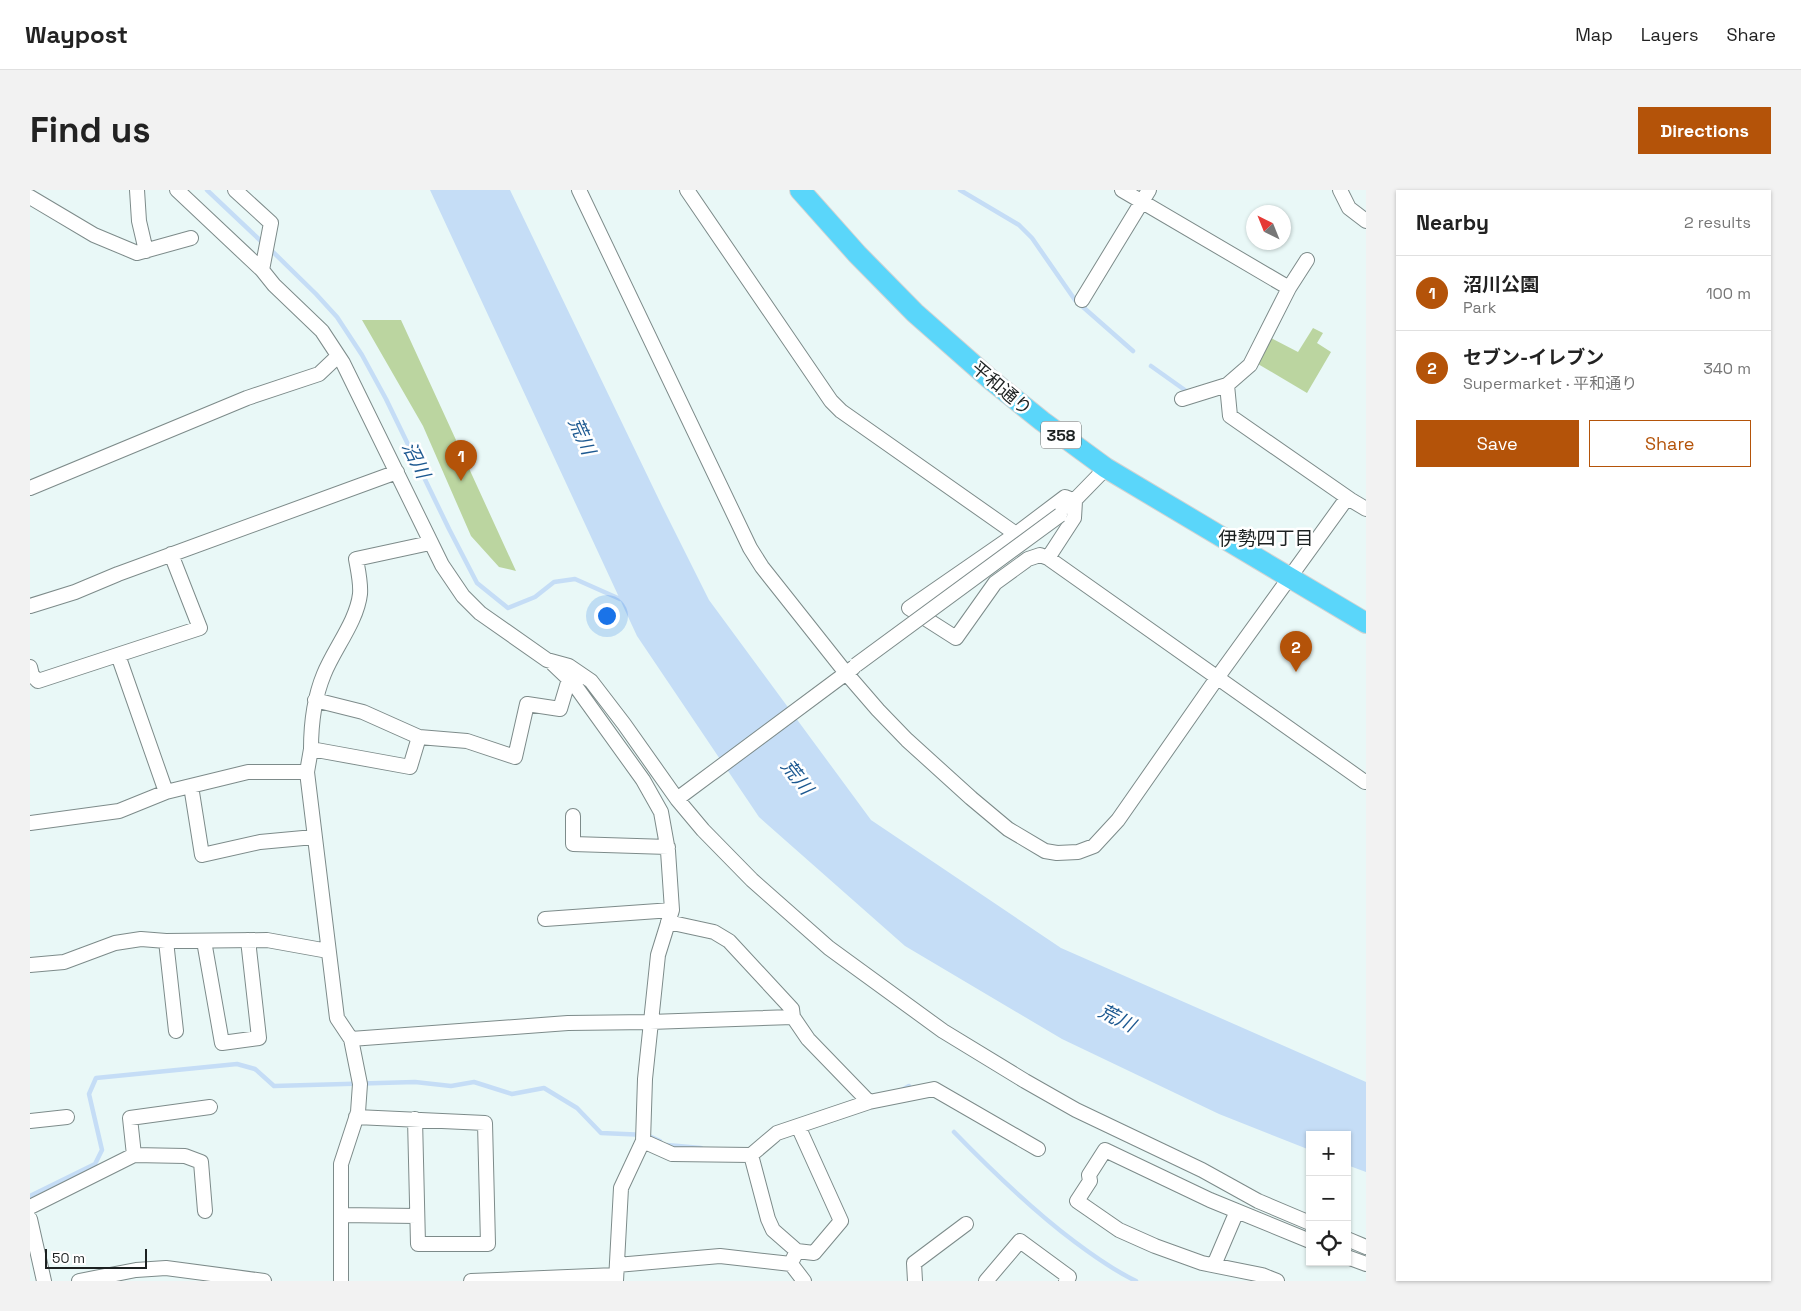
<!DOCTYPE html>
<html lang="en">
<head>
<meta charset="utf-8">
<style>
  :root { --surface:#fff; --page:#f2f2f2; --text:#222; --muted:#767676; --line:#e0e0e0; --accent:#b45309 }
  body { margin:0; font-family:"Space Grotesk","Noto Sans JP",sans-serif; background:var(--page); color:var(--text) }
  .controls { position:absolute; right:15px; bottom:15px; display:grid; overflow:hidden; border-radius:0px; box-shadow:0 1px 4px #0004 }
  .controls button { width:45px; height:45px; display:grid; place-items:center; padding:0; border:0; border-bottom:1px solid var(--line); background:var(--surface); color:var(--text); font:25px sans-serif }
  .compass { position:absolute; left:1216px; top:15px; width:45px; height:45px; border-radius:50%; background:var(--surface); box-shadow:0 1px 4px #0004; rotate:317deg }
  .scale { position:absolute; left:15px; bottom:12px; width:102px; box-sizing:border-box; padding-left:5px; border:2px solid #1c2121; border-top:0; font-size:14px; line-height:18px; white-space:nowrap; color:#1c2121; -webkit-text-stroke:4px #fff; paint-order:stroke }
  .you { position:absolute; left:576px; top:425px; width:18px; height:18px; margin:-12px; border:4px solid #fff; border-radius:50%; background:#1a73e8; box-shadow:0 0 0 8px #1a73e833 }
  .badge { display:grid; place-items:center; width:32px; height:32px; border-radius:50%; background:var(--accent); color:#fff; font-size:16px; font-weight:700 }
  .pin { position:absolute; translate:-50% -41px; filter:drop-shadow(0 1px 2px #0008) }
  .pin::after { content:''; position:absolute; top:26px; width:18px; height:15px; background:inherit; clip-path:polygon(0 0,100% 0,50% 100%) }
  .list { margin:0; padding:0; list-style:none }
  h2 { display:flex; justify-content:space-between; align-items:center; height:65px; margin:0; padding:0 20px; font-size:21px }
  h2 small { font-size:16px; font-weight:400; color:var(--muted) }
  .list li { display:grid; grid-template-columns:32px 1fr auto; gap:15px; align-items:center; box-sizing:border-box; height:75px; padding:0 20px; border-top:1px solid var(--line) }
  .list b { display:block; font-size:19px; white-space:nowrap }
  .list p { margin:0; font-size:16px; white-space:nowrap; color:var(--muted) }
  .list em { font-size:16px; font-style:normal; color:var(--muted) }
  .actions { display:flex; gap:10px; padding:15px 20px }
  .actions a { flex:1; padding:11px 0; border:1px solid var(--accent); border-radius:0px; text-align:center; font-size:18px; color:var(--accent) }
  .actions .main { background:var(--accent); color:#fff }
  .icon { flex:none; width:28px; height:28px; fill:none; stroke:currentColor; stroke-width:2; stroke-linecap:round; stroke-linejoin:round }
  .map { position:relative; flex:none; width:1336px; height:1091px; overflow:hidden; border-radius:0px }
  header { display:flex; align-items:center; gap:30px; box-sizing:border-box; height:70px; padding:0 25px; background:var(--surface); border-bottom:1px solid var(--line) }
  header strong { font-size:24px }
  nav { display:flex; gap:28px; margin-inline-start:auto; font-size:18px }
  .intro { display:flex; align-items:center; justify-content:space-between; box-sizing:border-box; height:120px; padding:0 30px }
  h1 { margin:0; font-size:35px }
  .button { padding:12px 22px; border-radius:0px; background:var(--accent); color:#fff; font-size:18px; font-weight:700 }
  main { display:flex; gap:30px; padding:0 30px }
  aside { flex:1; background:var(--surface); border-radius:0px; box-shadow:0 1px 4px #0004 }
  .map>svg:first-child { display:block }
  .green { fill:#bbd5a0 }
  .water { fill:#c5ddf6 }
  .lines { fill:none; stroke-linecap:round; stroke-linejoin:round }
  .stream { stroke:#c5ddf6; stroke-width:4.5 }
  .minor-casing { stroke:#7d8b8a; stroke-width:16 }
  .highway-casing { stroke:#d2d3d3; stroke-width:22 }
  .minor { stroke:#fff; stroke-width:14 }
  .highway { stroke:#5ad6fa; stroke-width:20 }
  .minor-bridge-casing { stroke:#7d8b8a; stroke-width:16; stroke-linecap:butt }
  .minor-bridge { stroke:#fff; stroke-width:14 }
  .labels { text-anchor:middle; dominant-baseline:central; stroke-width:5; stroke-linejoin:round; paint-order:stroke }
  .shield { fill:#fff; stroke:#606464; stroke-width:1 }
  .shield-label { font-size:16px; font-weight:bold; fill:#1c2121 }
  .street-label { font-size:18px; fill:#1c2121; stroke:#fff }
  .water-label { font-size:19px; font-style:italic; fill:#1d5991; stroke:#fff }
  .neighbourhood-label { font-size:19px; fill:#1c2121; stroke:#fff }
</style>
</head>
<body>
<header>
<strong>Waypost</strong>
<nav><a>Map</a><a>Layers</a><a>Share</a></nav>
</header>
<div class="intro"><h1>Find us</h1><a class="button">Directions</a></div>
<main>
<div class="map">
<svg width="1336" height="1091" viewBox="0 0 1336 1091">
  <rect width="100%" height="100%" fill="#e9f8f7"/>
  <path class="green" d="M332,130H371L486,381L469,377L441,346L393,236Z
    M1283,138L1293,143L1287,153L1301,162L1277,203L1228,174L1241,148L1268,162Z"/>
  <path class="water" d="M400,0H480L632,316L679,410L841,630L1031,758L1336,892V982L1317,975V945H1280V960L1189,924L1032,849L875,756L729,627L607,446Z"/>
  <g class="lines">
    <path class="stream" d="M177,0L234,54
      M930,0L989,35L1002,48L1045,110L1103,161
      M240,59L286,104L307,127L332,165L356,209L419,339L447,393L478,418L505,407L524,392L545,389L590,409H595
      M1121,176L1159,203
      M872,900L879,896
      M924,942C962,981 1001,1019 1045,1052C1065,1067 1083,1080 1106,1091
      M637,955L671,958
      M0,1006L65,974L72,960L59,904L66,888L207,874L225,879L244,896L385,892L421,896L444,892L482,904L514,898L547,918L571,943L617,945L630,951"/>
    <defs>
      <path id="minor" d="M107,0L109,31L116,61
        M147,0L232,80L244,95L292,141L313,173L412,375L433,406L450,423L517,470L539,476L561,491L594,534L647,609L673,640L722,690L799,758L913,841L995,891L1046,920L1172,980L1228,1011L1280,1033
        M205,0L241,33L232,80
        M549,0L720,358L732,377L816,483L848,520L877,550L941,608L978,639L1015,661L1027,663L1048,662L1064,656L1088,630L1187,488L1317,308
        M657,0L801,211L811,221L986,344
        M1092,0L1259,98
        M1310,0L1319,18L1336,31
        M0,7L64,45L107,63L161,48
        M1277,70L1259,98L1220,175L1197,195L1200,226L1321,310L1336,319
        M1052,110L1119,0
        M1152,209L1197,195
        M0,298L217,208L289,184L308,166
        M1038,317L1076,278
        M1018,368L1044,328L1045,311L1035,307L986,344L879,418L926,448L965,393L998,369L1010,365L1018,368L1335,592L1336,591
        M0,416L45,402L88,384L367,282
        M88,465L136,602
        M523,474L544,494L613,590L631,622L638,661L642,720L628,765L615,889L613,951L591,998L586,1091
        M0,477L2,485L8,491L170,438L141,364
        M285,510L333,522L389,547L437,551L485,567L497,514L530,519L539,489
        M281,559C281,533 284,508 294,484C304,459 327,431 330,404C331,393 328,380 326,369L400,353
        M161,596L172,665L230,652L284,647
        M647,609L823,478
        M543,626V654L638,657
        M0,633L89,621L136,602L218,582H277
        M515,729L642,720
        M638,732L684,742L699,751L762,819L763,827L778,849L839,912
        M136,751L237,750L298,761
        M174,751L192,853L229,848L218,750
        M0,775L34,772L85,753L111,749L136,751L146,841
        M321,849L538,833L620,832L763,827
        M326,927L455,933L458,1054H388L385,929
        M0,931L37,927
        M613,951L642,964L721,965L747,943L839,912L904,899L1008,959
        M104,965L100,928L180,917
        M721,965L738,1029L743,1040L767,1061L763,1069
        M0,1017L104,965L155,966L171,972L175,1021
        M311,1025L387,1026
        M0,1029L14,1091
        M1317,1049L1336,1057
        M767,1061L784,1063L811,1031L768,936
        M1317,1067L1336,1074
        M587,1075L690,1066L761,1074L774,1091
        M1184,1075L1207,1021
        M49,1091L106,1080L136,1078L234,1091
        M311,1091V974L328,922L330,894L321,849L307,828L277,582L281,559L380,577L389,547
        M441,1091L586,1085
        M885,1091L884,1073L936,1034
        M956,1091L990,1051L1039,1087L1036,1091
        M1247,1091L1232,1085L1172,1073L1125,1056L1089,1040L1047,1011L1060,991L1059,985L1075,960L1180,1010L1280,1051"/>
      <path id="highway" d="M770,0L827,64L885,123L961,190L1012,231L1076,278L1336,433"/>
    </defs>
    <use href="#minor" class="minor-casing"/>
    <use href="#highway" class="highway-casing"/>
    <use href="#minor" class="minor"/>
    <use href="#highway" class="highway"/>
    <defs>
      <path id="minor-bridge" d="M826,475L1030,325"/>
    </defs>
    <use href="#minor-bridge" class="minor-bridge-casing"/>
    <use href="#minor-bridge" class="minor-bridge"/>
  </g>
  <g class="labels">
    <rect class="shield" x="1011" y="231.5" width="40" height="27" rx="4"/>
    <g class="shield-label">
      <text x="1031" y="245">358</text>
    </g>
    <g class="street-label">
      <text transform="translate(972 198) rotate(40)">平和通り</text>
    </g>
    <g class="water-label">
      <text transform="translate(552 246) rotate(66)">荒川</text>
      <text transform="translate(386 270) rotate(64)">沼川</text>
      <text transform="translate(767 587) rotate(52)">荒川</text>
      <text transform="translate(1087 828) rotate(27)">荒川</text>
    </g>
    <g class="neighbourhood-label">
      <text x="1236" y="348">伊勢四丁目</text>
    </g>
  </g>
</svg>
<div class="controls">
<button>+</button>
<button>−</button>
<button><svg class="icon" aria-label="locate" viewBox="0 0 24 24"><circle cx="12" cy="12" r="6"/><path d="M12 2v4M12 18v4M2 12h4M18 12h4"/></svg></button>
</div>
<svg class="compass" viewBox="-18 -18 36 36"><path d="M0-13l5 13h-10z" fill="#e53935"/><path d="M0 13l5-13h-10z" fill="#767676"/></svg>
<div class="scale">50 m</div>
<div class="you"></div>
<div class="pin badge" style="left:431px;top:291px">1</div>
<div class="pin badge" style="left:1266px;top:482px">2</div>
</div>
<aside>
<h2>Nearby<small>2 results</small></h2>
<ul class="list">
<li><span class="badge">1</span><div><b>沼川公園</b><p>Park</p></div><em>100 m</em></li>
<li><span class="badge">2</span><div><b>セブン-イレブン</b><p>Supermarket · 平和通り</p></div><em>340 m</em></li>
</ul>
<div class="actions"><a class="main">Save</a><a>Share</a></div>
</aside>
</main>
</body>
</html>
